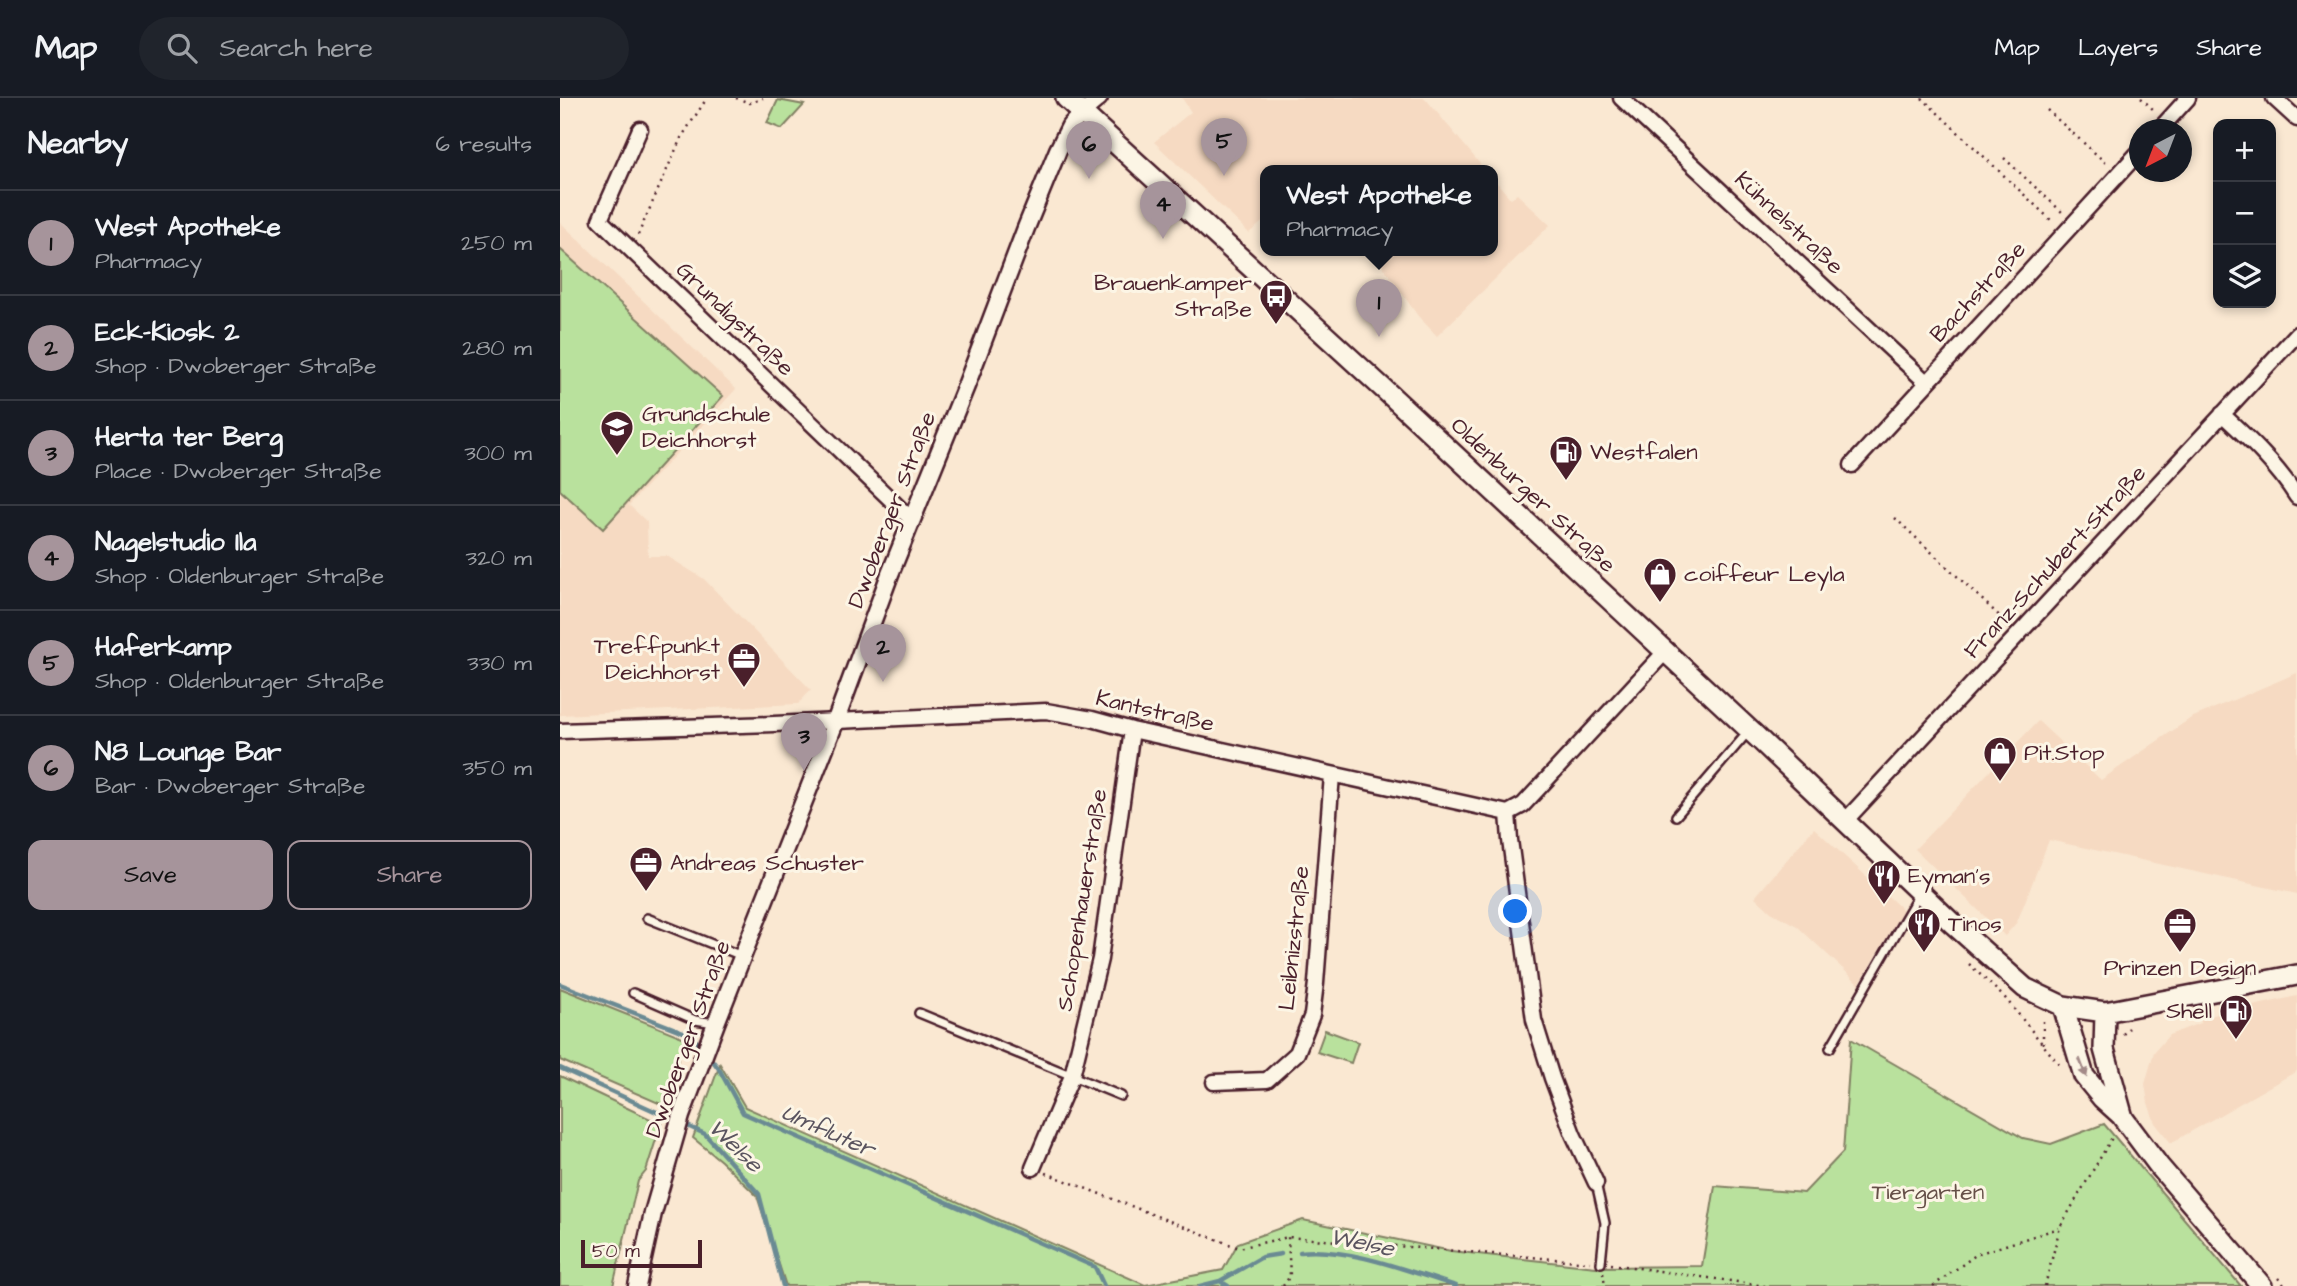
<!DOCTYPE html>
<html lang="en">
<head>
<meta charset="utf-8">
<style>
  :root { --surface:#171b24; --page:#20242c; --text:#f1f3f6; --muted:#9ea1a6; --line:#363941; --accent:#a6949b }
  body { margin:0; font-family:"Architects Daughter",sans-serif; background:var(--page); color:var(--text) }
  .controls { position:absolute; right:21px; top:21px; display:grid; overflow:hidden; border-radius:14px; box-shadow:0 4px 10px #0003 }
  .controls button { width:63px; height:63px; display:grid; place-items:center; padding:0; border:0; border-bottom:2px solid var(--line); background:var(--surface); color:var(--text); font:35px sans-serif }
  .compass { position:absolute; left:1569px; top:21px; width:63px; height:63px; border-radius:50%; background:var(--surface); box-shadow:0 4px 10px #0003; rotate:222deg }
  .scale { position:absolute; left:21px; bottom:18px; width:121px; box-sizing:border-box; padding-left:7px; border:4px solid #4a1f2b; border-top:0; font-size:19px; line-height:24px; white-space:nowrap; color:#4a1f2b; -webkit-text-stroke:5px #fcf5e5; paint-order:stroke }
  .you { position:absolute; left:956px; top:814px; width:24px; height:24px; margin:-18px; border:5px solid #fff; border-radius:50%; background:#1a73e8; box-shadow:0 0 0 10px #1a73e833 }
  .badge { display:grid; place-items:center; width:46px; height:46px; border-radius:50%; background:var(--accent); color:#111; font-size:23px; font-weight:700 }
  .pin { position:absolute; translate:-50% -58px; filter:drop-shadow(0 2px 4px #0008) }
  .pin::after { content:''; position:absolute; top:37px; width:24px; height:21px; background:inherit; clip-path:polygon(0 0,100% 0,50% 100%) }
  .popup { position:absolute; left:700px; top:67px; width:238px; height:91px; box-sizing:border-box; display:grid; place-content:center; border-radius:14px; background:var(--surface); filter:drop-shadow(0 2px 5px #0005); font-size:23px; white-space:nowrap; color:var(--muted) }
  .popup b { font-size:26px; color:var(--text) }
  .popup::after { content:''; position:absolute; left:50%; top:100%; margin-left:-14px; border:14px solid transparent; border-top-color:var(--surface) }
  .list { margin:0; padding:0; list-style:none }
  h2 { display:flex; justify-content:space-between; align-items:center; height:91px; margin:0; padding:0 28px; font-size:30px }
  h2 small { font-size:23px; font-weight:400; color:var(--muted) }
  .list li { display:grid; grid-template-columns:46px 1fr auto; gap:21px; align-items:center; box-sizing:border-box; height:105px; padding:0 28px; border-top:2px solid var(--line) }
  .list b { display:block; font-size:26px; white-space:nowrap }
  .list p { margin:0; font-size:23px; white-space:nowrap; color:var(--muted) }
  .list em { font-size:23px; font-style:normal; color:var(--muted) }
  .actions { display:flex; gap:14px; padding:21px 28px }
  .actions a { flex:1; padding:16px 0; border:2px solid var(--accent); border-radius:14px; text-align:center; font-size:24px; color:var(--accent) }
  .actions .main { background:var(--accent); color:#111 }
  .icon { flex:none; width:38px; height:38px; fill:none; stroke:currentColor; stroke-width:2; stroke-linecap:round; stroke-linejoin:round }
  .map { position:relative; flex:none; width:1737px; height:1188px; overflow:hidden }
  header { display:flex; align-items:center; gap:42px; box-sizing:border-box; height:98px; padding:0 35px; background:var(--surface); border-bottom:2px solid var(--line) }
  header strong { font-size:33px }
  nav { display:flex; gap:38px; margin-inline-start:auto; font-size:24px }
  .search { width:490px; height:63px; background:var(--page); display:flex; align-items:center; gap:18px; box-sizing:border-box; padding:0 24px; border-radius:38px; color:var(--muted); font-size:26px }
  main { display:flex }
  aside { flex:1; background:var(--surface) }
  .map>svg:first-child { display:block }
  .built { fill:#f6dac2 }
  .green { fill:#b9e19d; stroke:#828064; stroke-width:2 }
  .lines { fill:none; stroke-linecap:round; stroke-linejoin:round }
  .stream { stroke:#6a8a93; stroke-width:4.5 }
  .service-casing { stroke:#4a1f2b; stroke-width:12 }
  .minor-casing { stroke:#4a1f2b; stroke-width:19 }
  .tertiary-casing { stroke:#4a1f2b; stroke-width:21 }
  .secondary-casing { stroke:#4a1f2b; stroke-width:24 }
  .path { stroke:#4a1f2b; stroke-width:2.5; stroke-dasharray:2 5; stroke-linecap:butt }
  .service { stroke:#fcf5e5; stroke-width:7 }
  .minor { stroke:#fcf5e5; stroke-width:14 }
  .tertiary { stroke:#fcf5e5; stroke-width:16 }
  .secondary { stroke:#fcf5e5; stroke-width:19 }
  .oneway { fill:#a38a88 }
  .labels { text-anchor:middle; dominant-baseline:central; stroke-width:6; stroke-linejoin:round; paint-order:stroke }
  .street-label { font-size:23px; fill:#4a1f2b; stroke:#fcf5e5 }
  .poi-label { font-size:23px; fill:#4a1f2b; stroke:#fcf5e5; text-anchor:start }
  .park-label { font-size:23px; fill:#665048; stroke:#fcf5e5 }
  .water-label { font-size:24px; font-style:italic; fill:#5a545f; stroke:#fcf5e5 }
</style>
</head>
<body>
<header>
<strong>Map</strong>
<div class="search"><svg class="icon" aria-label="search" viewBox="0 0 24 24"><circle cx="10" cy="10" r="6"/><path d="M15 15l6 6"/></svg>Search here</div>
<nav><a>Map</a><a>Layers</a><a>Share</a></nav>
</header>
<main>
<aside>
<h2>Nearby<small>6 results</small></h2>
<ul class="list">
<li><span class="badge">1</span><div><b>West Apotheke</b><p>Pharmacy</p></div><em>250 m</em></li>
<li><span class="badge">2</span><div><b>Eck-Kiosk 2</b><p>Shop · Dwoberger Straße</p></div><em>280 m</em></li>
<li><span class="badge">3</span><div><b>Herta ter Berg</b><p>Place · Dwoberger Straße</p></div><em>300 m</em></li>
<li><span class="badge">4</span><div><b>Nagelstudio Ila</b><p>Shop · Oldenburger Straße</p></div><em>320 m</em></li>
<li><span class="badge">5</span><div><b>Haferkamp</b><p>Shop · Oldenburger Straße</p></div><em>330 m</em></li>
<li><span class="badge">6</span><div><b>N8 Lounge Bar</b><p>Bar · Dwoberger Straße</p></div><em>350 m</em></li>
</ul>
<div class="actions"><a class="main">Save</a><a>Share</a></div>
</aside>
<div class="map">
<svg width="1737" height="1188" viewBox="0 0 1737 1188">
  <rect width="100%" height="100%" fill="#fae8d2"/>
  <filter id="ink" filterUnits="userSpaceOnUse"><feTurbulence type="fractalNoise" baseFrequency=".0143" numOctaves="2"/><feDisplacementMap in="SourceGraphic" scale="14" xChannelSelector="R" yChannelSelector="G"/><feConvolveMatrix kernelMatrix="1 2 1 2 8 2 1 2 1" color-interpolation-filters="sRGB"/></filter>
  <g filter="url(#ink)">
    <path class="built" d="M622,0H865L926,73H705V122L689,135L594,44L631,14Z
      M933,80L951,101L957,96L990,127L877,238L858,218L812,153H933Z
      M0,124L176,291L69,407L87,424L88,458H107L144,481L251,592L238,606L0,617Z
      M1737,575V796L1489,742L1457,824L1445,838L1355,751L1478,623L1541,682L1631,620Z
      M1254,730L1343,812L1299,886L1237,828L1211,814L1195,799Z
      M1737,898V973L1611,1045L1595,1025L1588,1005L1585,986L1594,954L1609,937L1640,925V920Z"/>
    <path class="green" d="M218,2L244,7L222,31L207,25Z
      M0,151L163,298L43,431L0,392Z
      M0,890L125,940L103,1007L0,962Z
      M765,932L798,944L791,965L757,954Z
      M1291,941L1463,1040L1491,1046L1544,1026L1681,1188H226L197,1098L161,1063L133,1040L160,966L185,1009L585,1187L663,1172L678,1145L743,1122L891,1153L1036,1169L1142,1168L1155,1088L1244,1095L1283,1054Z
      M0,978L101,1026L86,1073L78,1083L53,1188H0Z"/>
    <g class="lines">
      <path class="stream" d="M0,886L131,937L143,952
        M149,958L159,971L183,1015L535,1169L544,1188
        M0,970L145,1036L199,1096L223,1188
        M740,1154C786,1148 851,1174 896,1188
        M660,1183L702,1159L721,1156
        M640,1188L660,1183L668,1188"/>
      <defs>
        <path id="service" d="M1116,718L1188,634
          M87,820L182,858
          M73,895L135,922L155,925
          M359,915L561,998
          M1270,950L1359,796
          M1036,1085L1045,1125L1041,1165"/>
        <path id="minor" d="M1061,0L1366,284
          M1714,0L1737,21
          M522,15L540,0
          M80,31L40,122L352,422
          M1599,32L1628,0
          M1662,316C1690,342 1717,367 1737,399
          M1292,367L1580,53
          M0,633L214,626L486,613L532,621L572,632L948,715L963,707L1105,554
          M948,715L950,742L974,922L992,980L1013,1036L1036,1085
          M1286,722L1737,236
          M654,984L707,982L737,955L752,917L756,885L772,677
          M473,1070L512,978L540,861L572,632"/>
        <path id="tertiary" d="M77,1188L93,1115L121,1018L156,925L276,622L330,476L406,288L466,130L498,52L510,28L522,15"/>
        <path id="secondary" d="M506,0L826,293L1196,638L1392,825L1465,890L1503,908L1545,914L1737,877
          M1503,908L1524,978L1542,1000L1563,1019
          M1545,914L1544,951L1563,1020L1599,1068L1702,1188"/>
      </defs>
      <use href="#service" class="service-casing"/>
      <use href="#minor" class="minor-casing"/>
      <use href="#tertiary" class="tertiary-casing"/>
      <use href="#secondary" class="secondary-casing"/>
      <path class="path" d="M176,0L190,5L203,0
        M1362,0L1494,125
        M1581,0L1596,14
        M1487,12L1547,66
        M1444,60L1503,115
        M78,137L121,40L147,0
        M1335,420L1447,525
        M1409,866L1446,901L1502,970
        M1563,936L1569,930
        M1483,946V920
        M486,1075L679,1150L728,1139L1030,1164
        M1051,1166L1205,1188
        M1043,1175L1045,1188
        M1718,1180L1725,1188
        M723,1188L730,1178L728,1139
        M1373,1188L1417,1156L1499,1130
        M1485,1188L1500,1129L1553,1038"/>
      <use href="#service" class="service"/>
      <use href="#minor" class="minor"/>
      <use href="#tertiary" class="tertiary"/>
      <use href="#secondary" class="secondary"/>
    </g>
    <defs><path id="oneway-solid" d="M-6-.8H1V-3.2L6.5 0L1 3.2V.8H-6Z" transform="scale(1.75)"/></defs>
    <use class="oneway" href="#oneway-solid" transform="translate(1523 970) rotate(69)"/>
  </g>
  <defs>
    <symbol id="bus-pin" viewBox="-11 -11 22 30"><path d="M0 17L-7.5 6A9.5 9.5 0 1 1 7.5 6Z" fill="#4a1f2b" stroke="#fcf5e5"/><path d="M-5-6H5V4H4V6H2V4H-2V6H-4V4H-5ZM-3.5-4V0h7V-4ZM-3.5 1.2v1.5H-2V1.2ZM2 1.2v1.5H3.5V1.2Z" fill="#fff"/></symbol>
    <symbol id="school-pin" viewBox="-11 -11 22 30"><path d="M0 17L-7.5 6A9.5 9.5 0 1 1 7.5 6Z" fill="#4a1f2b" stroke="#fcf5e5"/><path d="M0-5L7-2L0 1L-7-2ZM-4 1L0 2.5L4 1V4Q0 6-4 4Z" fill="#fff"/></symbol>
    <symbol id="fuel-pin" viewBox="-11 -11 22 30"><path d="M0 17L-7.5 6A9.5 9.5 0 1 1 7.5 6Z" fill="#4a1f2b" stroke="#fcf5e5"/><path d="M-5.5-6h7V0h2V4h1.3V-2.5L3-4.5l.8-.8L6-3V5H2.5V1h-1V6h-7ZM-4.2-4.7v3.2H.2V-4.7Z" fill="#fff"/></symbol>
    <symbol id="shop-pin" viewBox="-11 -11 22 30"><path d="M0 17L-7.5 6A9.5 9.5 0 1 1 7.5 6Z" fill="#4a1f2b" stroke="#fcf5e5"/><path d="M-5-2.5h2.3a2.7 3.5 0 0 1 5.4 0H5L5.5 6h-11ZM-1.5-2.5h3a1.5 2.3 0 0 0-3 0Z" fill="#fff"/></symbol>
    <symbol id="office-pin" viewBox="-11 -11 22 30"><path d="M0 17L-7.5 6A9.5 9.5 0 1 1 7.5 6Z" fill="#4a1f2b" stroke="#fcf5e5"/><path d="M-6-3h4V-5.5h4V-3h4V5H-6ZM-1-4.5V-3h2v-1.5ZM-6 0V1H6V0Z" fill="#fff"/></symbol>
    <symbol id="restaurant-pin" viewBox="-11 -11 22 30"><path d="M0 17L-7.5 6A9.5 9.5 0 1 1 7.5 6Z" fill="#4a1f2b" stroke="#fcf5e5"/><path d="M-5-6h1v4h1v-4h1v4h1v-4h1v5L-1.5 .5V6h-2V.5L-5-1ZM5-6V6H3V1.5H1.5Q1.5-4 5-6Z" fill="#fff"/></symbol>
  </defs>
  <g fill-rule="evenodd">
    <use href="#bus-pin" x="697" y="179" width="38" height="52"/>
    <use href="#school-pin" x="38" y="310" width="38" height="52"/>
    <use href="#fuel-pin" x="987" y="335" width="38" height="52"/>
    <use href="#shop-pin" x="1081" y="457" width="38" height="52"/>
    <use href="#office-pin" x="165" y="542" width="38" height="52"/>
    <use href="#shop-pin" x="1421" y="636" width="38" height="52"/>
    <use href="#office-pin" x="67" y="746" width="38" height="52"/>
    <use href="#restaurant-pin" x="1305" y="759" width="38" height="52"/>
    <use href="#restaurant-pin" x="1345" y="807" width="38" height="52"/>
    <use href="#office-pin" x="1601" y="807" width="38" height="52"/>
    <use href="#fuel-pin" x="1657" y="894" width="38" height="52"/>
  </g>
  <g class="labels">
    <g class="street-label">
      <text transform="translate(1229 125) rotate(43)">Kühnelstraße</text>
      <text transform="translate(1418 194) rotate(-47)">Bachstraße</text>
      <text transform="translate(175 221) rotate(44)">Grundigstraße</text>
      <text transform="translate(973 397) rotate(43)">Oldenburger Straße</text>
      <text transform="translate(332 412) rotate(-69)">Dwoberger Straße</text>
      <text transform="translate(1495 464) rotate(-47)">Franz-Schubert-Straße</text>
      <text transform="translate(595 613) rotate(13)">Kantstraße</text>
      <text transform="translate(522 802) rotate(-81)">Schopenhauerstraße</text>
      <text transform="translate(734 840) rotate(-84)">Leibnizstraße</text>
      <text transform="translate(128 941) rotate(-70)">Dwoberger Straße</text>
    </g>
    <g class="poi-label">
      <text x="692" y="185" text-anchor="end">Brauenkamper<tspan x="692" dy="26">Straße</tspan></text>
      <text x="82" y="316">Grundschule<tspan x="82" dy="26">Deichhorst</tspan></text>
      <text x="1030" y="354">Westfalen</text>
      <text x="1124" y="476">coiffeur Leyla</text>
      <text x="160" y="548" text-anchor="end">Treffpunkt<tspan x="160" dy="26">Deichhorst</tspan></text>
      <text x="1464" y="655">Pit.Stop</text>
      <text x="110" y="765">Andreas Schuster</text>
      <text x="1348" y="778">Eyman's</text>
      <text x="1388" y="826">Tinos</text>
      <text x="1620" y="870" text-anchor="middle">Prinzen Design</text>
      <text x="1652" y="913" text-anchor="end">Shell</text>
    </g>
    <g class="park-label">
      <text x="1368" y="1094">Tiergarten</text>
    </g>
    <g class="water-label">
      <text transform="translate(268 1033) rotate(24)">Umfluter</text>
      <text transform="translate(175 1048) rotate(44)">Welse</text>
      <text transform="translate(802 1145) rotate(12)">Welse</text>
    </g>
  </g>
</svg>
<div class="controls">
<button>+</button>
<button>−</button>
<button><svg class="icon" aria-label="layers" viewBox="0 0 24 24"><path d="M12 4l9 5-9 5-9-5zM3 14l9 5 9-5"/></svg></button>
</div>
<svg class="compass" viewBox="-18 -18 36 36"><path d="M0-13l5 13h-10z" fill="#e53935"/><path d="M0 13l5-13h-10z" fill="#9ea1a6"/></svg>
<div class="scale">50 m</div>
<div class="you"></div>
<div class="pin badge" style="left:819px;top:239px">1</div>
<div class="popup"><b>West Apotheke</b>Pharmacy</div>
<div class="pin badge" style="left:323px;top:584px">2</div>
<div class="pin badge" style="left:244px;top:673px">3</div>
<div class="pin badge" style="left:603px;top:141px">4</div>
<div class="pin badge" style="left:664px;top:78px">5</div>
<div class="pin badge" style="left:529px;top:81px">6</div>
</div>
</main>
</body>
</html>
